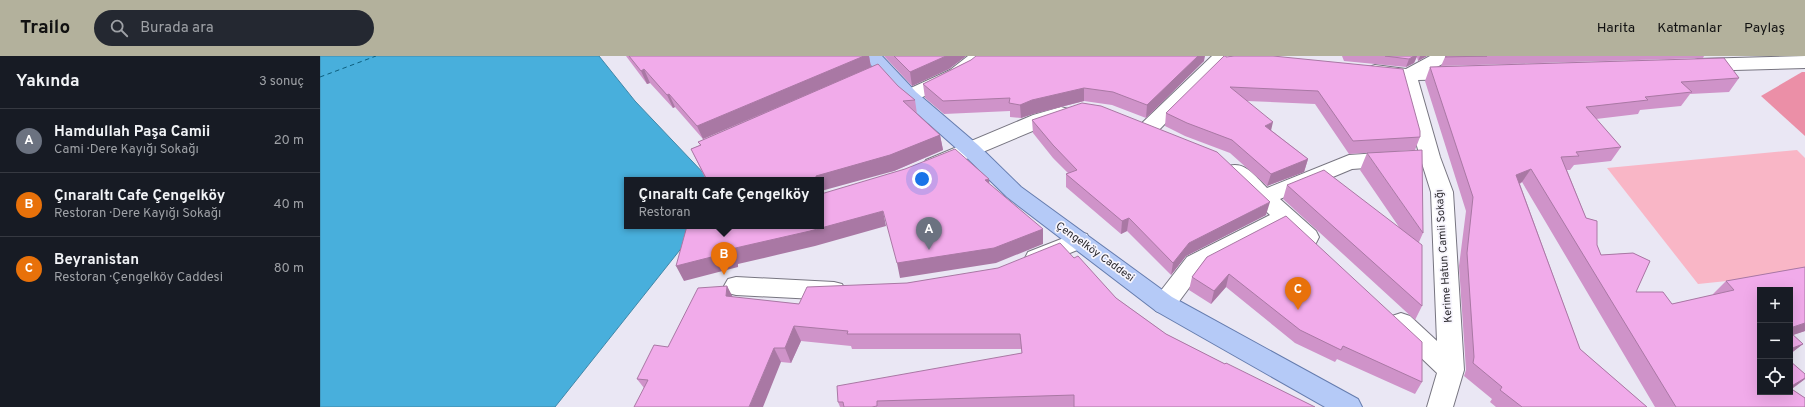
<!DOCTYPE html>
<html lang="tr">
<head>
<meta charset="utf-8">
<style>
  :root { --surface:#171b24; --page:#242831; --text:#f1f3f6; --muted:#9ea1a6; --line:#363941; --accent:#b3b19c }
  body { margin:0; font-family:Overpass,sans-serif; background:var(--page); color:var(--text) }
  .controls { position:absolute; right:12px; bottom:12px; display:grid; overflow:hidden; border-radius:0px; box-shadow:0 4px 16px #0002 }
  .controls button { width:36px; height:36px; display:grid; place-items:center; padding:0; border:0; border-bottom:1px solid var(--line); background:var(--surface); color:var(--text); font:20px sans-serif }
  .you { position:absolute; left:602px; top:123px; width:14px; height:14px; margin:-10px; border:3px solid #fff; border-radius:50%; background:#1a73e8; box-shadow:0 0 0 6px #1a73e833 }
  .badge { display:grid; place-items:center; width:26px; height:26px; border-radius:50%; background:var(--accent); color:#fff; font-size:13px; font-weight:700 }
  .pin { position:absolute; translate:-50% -33px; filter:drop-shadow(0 1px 2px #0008) }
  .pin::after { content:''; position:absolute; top:21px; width:14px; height:12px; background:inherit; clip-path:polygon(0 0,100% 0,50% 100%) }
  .popup { position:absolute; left:304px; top:121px; width:200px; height:52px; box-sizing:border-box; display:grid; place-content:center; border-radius:0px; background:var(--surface); filter:drop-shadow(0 1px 3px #0005); font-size:13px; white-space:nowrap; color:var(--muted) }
  .popup b { font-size:15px; color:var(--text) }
  .popup::after { content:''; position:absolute; left:50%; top:100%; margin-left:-8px; border:8px solid transparent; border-top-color:var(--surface) }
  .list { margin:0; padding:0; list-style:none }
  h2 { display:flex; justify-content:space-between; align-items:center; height:52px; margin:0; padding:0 16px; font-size:17px }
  h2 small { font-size:13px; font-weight:400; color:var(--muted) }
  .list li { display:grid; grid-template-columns:26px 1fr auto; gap:12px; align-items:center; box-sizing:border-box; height:64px; padding:0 16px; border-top:1px solid var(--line) }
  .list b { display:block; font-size:15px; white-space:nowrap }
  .list p { margin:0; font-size:13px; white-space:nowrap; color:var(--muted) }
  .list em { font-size:13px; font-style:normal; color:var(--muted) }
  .icon { flex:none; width:22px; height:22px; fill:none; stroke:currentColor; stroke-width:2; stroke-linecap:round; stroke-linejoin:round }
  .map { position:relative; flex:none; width:1485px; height:351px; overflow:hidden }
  header { display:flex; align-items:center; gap:24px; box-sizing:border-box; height:56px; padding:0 20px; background:var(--accent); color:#111 }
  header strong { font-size:19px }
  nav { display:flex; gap:22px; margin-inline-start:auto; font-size:14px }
  .search { width:280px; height:36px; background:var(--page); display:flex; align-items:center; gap:10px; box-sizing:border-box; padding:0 14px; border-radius:22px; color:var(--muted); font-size:15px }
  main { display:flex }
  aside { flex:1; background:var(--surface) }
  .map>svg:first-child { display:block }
  .green { fill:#f9b6c6 }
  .forest { fill:#eb8fa7 }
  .water { fill:#48afdc; stroke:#4087a8 }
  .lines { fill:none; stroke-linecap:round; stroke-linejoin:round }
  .ferry { stroke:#0e5f7e; stroke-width:1; stroke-dasharray:4.5 3.5; stroke-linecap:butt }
  .minor-casing { stroke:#777580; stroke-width:2 }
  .major-casing { stroke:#657cae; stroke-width:2 }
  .minor { fill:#fff; fill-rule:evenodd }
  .major { fill:#b5caf7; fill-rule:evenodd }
  .wall { fill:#cf93c9 }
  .shaded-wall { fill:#a978a4 }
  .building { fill:#f1abea; stroke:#a978a4 }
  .labels { text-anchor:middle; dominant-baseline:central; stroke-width:3.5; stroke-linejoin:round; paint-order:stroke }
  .street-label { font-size:11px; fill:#2d2b30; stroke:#f7f5fd }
</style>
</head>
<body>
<header>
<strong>Trailo</strong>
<div class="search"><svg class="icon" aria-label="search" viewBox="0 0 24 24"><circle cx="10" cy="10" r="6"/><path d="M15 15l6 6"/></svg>Burada ara</div>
<nav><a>Harita</a><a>Katmanlar</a><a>Paylaş</a></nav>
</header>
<main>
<aside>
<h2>Yakında<small>3 sonuç</small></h2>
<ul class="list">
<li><span class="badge" style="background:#6b7280">A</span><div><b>Hamdullah Paşa Camii</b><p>Cami · Dere Kayığı Sokağı</p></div><em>20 m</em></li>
<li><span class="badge" style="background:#e8710a">B</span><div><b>Çınaraltı Cafe Çengelköy</b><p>Restoran · Dere Kayığı Sokağı</p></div><em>40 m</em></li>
<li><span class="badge" style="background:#e8710a">C</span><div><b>Beyranistan</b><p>Restoran · Çengelköy Caddesi</p></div><em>80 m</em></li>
</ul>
</aside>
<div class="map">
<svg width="1485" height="351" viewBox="0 0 1485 351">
  <rect width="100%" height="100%" fill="#eae7f4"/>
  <path class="green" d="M1477,94L1485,102V217L1378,228L1287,112Z"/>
  <path class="forest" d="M1482,16H1485V80L1441,40Z"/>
  <path class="water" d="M0,0H279L315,45L390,124H307V170H379L235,351H0Z"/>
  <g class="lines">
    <path class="ferry" d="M0,21L56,0"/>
    <defs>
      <path id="minor" d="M648,0H667L659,10L652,16L633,27L596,44L589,46L582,44L580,40L582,36L630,14Z
        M892,0H911L836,77L829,79L822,77L819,72L822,67Z
        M1110,0H1133L1130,4L1115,12L1138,11L1144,13L1147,17L1144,21L1138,23L1098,24L1120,101L1133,136L1144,314L1133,351H1107L1117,317L1072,274L1069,267L1072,260L1081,257L1090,260L1117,285L1111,136L1100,101L1079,24L1049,19L1046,15L1049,11L1055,9L1086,13Z
        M1485,0V12L1378,15L1372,13L1369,9L1372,5L1378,3Z
        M741,51L748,53L751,57L748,61L727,69L620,114L613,116L606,114L603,109L606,104L713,59Z
        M1073,96L1080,98L1083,103L1080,108L1073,110L1032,113L960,143L996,175L999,181L996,187C981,192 974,181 963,171L883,213L852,255L844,258L836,255L832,248L836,241L867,201L950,159L909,120L906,115L909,110C925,105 936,121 947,132L1029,99Z
        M759,176L767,178L770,184L767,190L716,211L708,208L705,202L708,196Z
        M416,221L514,226L522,228L526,235L522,242L514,244L416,239L408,237L404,230L408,223Z"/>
      <path id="major" d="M543,0H562L596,36L658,89L701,131L852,241L1038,343L1042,351H1005L836,255L687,141L644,99L582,44Z"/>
    </defs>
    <use href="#minor" class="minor-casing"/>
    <use href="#major" class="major-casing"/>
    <use href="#minor" class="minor"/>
    <use href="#major" class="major"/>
  </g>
  <path class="wall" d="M306,0H549L551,11L578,30L595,44L597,58L620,79L623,94L574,115L501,124H386L371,93L380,89L378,86L455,52L383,83L355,51L353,52L330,27L327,28Z
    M564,0H646L629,13L592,30Z
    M953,0L1100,81L1095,94L1029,98L995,48L927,45L951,74L988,103L984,116L947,130L910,97L865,80L845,70L846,57L906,1Z
    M1022,0H1107L1098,5L1097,1L1094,7L1086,11L1024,5Z
    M1127,0H1384L1383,2L1121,10L1125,1Z
    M1404,2L1419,22L1409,36L1370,38L1361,50L1320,54L1318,58L1276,63L1301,91L1291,105L1254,109L1250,114H1247L1266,162L1277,165V189L1281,199L1313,197L1330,205L1316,236H1343L1352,248L1393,239V238L1406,225L1485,211V275L1473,279L1483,288L1470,298V234H1440V336H1470V305L1485,318V323L1472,333L1485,342V351H1335L1202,126L1200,128L1260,293L1327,351H1176L1170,346L1172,343L1144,320L1146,314L1139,210L1146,155L1105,25L1110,11Z
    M651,4L884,5L826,62L792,49L764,45L713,58L701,62L690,61V55L624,58L605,42L603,28Z
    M712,64L946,159L866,200L851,219L807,175L801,178L746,131V118L748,117L733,102L713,77Z
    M1047,97L1103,177L1099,186L1102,250L1095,264L963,143L967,129L1079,171L1040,114Z
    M887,201L1102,326L1095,338L1017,303L1015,306L975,287L906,231L891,248L869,234L872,221Z
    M754,202L796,242L846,278L905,308L995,351H520L518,346L702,297L701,293H532L531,290L481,285L471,307L461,306L324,332L317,323L407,230L412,241L479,248L587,227Z"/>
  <path class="shaded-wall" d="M544,0H549L551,11L383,83L377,70Z
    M626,0H646L629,13L592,30L590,16Z
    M878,0H885L884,5L826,62L827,49Z
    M1094,0H1097L1094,7L1086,11L1089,3Z
    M1100,0H1107L1098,5Z
    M324,13L330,27L327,28L321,15Z
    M764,32V45L713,58L701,62L700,49L712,44Z
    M349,38L355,51L353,52L347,39Z
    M953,66L950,79L945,70Z
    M620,79L623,94L574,115L501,135V124H496V120Z
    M988,103L984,116L947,130L951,118Z
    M1211,113L1202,126L1188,133L1196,119Z
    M669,123L670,138L665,124Z
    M950,146L946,159L866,200L851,219L853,207L869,187Z
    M563,155L566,170L495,190L418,208V211L364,225L356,210L411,193Z
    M809,162L807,175L801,178L802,165Z
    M723,173V188L676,207L580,222L577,207Z
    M909,218L906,231L891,248L894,235Z
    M407,230L415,245L406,240Z
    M1485,267V275L1470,280V272Z
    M474,270L481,285L471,307L465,292Z
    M1483,288L1470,298V293Z
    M454,292L461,306L443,351H429Z
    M1485,322V323L1470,334V331Z"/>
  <path class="building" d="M309,0H544L377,70L349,38L347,39L324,13L321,15Z
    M574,0H626L590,16Z
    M656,0H878L827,49L793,36L764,32L712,44L700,49L689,47L690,42L623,45L603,28L651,4Z
    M904,0H906V1L914,0H953L1083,13L1100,75V81L1033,85L998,35L910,31L953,66L945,70L988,103L951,118L912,84L867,67L846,57Z
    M1065,0H1094L1089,3Z
    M1127,0H1167L1125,1Z
    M1404,2L1419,22L1361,26L1372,36L1325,41L1328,44L1266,51L1301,91L1256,96L1259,100L1241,101L1266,162L1277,165V189L1281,199L1313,197L1330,205L1316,236H1343L1352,248L1414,234L1406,225L1485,211V267L1470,272V234H1440V336H1470V332L1485,342V351H1356L1211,113L1196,119L1260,293L1327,351H1202L1180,334L1182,331L1153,307L1154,301L1147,197L1153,141L1110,11Z
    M558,8L578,30L595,44L583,45L620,79L570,99L496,120V124H387L371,93L381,89L378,86Z
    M762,47L781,50L897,96L950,146L869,187L853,207L809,162L802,165L746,118L757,114L733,89L712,64Z
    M635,93L669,123L665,124L723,173L674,192L577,207L563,155L490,175L411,193V196L356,210L367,170H501V138L585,113Z
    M1102,94L1103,177L1047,97Z
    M1004,114L1102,189V250L967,129Z
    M966,160L1102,286V326L1023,290L1021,294L980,274L909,218L894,235L872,221L887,201Z
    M740,187L754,202L758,200L796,242L846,278L905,308L906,307L995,351H754V339L557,345V350L552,351H524L523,346H518L517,330L702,297L700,278H527L528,275L474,270L465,292H454L429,351H314L328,324L317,323L334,289L348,291L378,232L407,230L406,240L479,248L487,231L587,227L678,212Z
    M1470,276L1483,288L1470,293Z
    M1470,305L1485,318V322L1470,331Z"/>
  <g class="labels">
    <g class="street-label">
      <text transform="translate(775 196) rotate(36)">Çengelköy Caddesi</text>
      <text transform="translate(1124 200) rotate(-94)">Kerime Hatun Camii Sokağı</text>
    </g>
  </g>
</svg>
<div class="controls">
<button>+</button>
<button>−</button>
<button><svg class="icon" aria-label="locate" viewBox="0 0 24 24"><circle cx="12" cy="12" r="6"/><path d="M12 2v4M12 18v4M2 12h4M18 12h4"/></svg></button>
</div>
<div class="you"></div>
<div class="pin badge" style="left:609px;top:194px;background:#6b7280">A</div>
<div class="pin badge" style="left:404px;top:219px;background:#e8710a">B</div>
<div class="popup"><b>Çınaraltı Cafe Çengelköy</b>Restoran</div>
<div class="pin badge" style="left:978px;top:254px;background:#e8710a">C</div>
</div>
</main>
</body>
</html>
